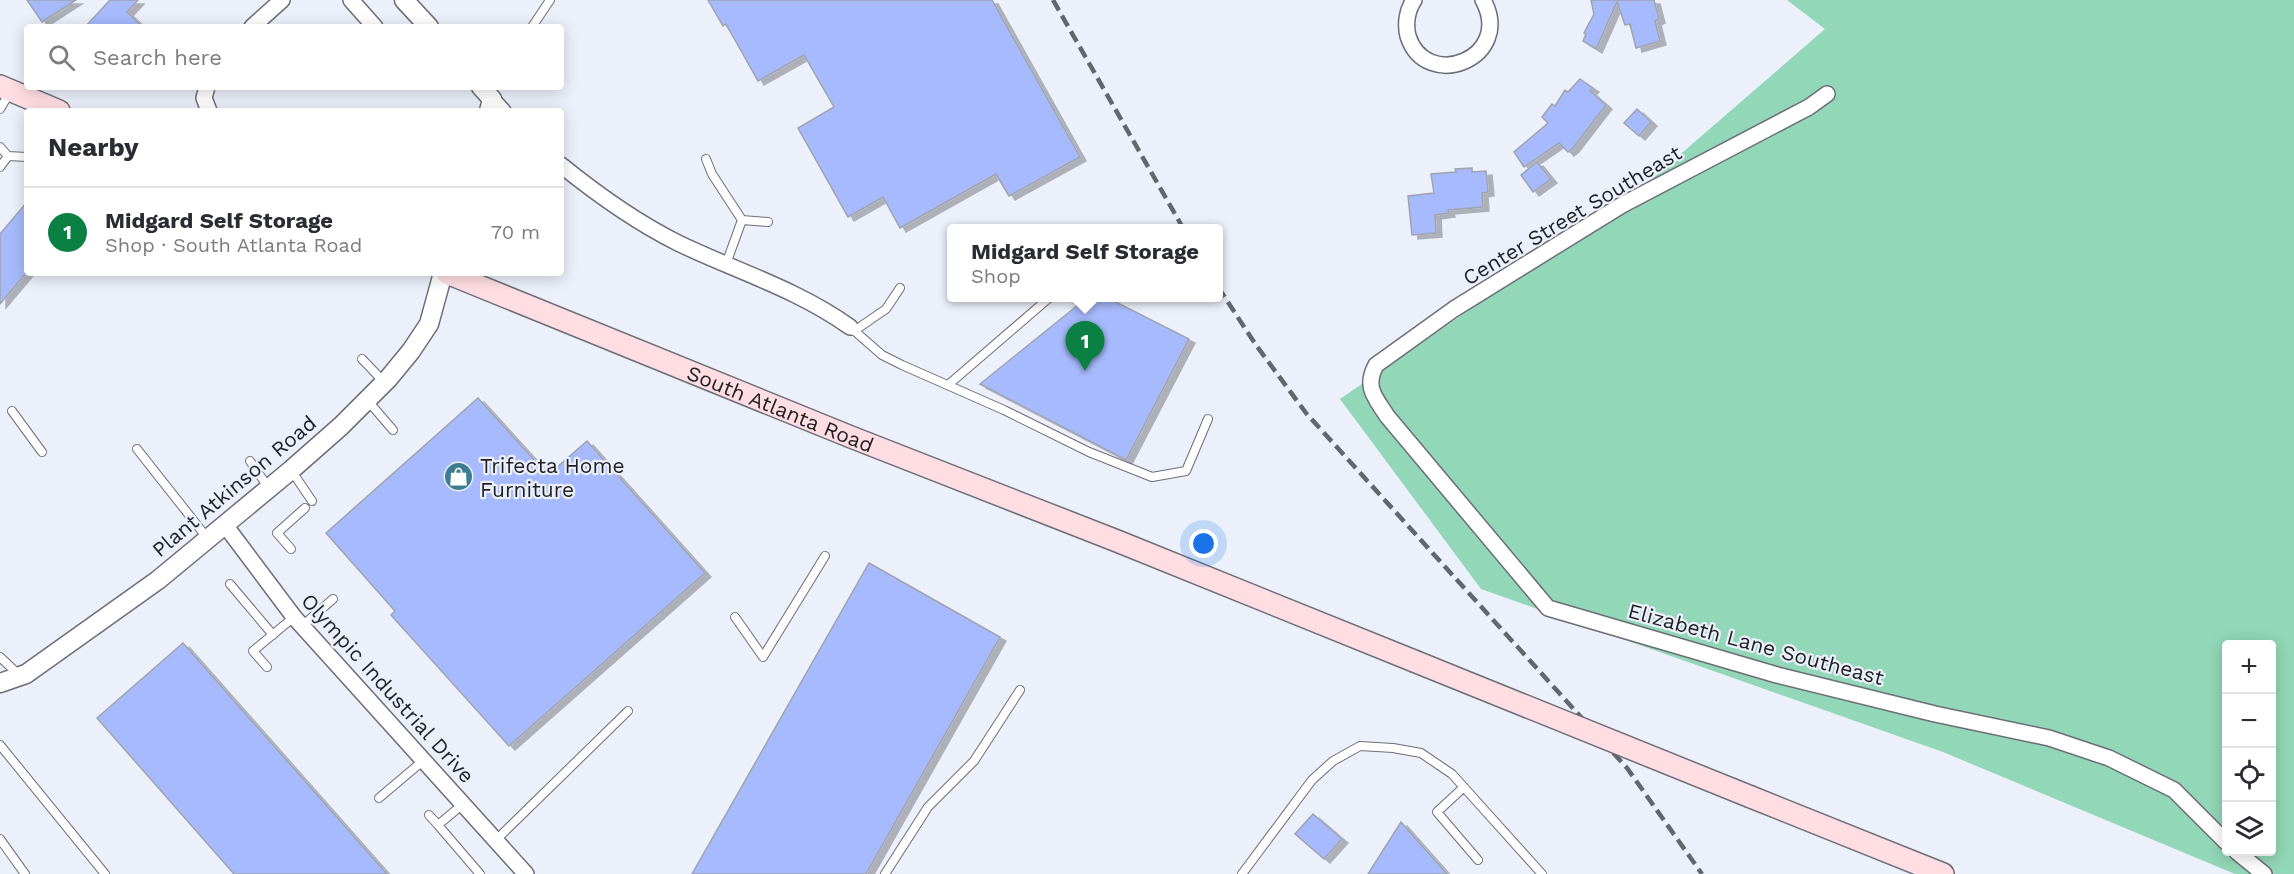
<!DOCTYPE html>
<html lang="en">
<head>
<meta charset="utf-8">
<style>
  :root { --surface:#fff; --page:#f2f2f3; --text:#2b2b33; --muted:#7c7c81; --line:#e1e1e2; --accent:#0b8043 }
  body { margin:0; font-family:"Work Sans",sans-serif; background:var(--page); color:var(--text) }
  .controls { position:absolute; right:18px; bottom:18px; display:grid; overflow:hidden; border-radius:6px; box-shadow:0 3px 15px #0003 }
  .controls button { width:54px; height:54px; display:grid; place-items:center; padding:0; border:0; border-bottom:2px solid var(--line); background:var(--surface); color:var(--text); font:30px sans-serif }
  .you { position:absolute; left:1204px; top:544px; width:21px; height:21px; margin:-15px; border:4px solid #fff; border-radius:50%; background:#1a73e8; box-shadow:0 0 0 9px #1a73e833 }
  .badge { display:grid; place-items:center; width:39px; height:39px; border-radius:50%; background:var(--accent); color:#fff; font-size:20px; font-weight:700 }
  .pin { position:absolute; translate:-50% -50px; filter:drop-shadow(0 2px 3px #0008) }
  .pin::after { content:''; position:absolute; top:32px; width:21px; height:18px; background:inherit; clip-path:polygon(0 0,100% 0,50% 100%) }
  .popup { position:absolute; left:947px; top:224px; width:276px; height:78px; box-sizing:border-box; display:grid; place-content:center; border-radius:6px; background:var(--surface); filter:drop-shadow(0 2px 4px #0005); font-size:20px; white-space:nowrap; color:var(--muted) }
  .popup b { font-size:22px; color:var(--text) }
  .popup::after { content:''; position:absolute; left:50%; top:100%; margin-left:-12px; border:12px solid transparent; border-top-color:var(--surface) }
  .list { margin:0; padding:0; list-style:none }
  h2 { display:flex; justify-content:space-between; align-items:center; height:78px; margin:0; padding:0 24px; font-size:26px }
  h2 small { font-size:20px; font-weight:400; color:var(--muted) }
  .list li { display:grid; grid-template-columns:39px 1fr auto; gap:18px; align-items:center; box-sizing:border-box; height:90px; padding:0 24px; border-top:2px solid var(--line) }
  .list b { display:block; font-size:22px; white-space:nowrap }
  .list p { margin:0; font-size:20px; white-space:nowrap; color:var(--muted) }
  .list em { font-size:20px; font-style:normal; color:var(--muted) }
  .icon { flex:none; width:33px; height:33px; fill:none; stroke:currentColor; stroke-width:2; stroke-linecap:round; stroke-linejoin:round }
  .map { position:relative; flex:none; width:2294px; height:874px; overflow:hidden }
  .search { position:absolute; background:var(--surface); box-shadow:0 3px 15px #0003; left:24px; top:24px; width:540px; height:66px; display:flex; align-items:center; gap:15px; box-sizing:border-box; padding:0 21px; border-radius:6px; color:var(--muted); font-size:22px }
  .panel { position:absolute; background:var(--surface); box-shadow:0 3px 15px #0003; left:24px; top:108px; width:540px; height:168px; border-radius:6px }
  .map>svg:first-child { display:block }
  .green { fill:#92d7b7; fill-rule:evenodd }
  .building { fill:#a6bafd; stroke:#a0a3ad; stroke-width:1.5; filter:url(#shadow) }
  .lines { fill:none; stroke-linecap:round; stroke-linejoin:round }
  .service-casing { stroke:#6b6e77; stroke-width:10 }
  .minor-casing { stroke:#6b6e77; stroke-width:18 }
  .tertiary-casing { stroke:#6b6e77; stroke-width:21 }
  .secondary-casing { stroke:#6b6e77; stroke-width:24 }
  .service { stroke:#fff; stroke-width:8 }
  .minor { stroke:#fff; stroke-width:15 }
  .tertiary { stroke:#fff; stroke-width:18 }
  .secondary { stroke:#ffdee3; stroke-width:21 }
  .rail { stroke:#64666d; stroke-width:4.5; stroke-dasharray:12 6; stroke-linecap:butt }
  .secondary-bridge-casing { stroke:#6b6e77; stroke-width:24; stroke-linecap:butt }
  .secondary-bridge { stroke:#ffdee3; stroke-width:21 }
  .labels { text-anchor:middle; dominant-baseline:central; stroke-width:4.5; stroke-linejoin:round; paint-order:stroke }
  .street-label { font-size:21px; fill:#1f2024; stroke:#ecf0fb }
  .poi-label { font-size:21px; fill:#1f2024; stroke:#ecf0fb; text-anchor:start }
</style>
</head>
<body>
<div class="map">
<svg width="2294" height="874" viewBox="0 0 2294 874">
  <defs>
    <filter id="shadow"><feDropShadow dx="6" dy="4" stdDeviation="0" flood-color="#0004"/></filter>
  </defs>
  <rect width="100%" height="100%" fill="#ecf0fb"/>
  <path class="green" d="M1787,0H2294V874H2235L1943,752L1481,589L1340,399L1623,204L1825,29ZM2226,644H2272V852H2226Z"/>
  <path class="building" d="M27,0H76L42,22Z
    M110,0H138L127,12L143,27H85Z
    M708,0H992L1080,157L1009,196L996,174L900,228L883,197L848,217L798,128L834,107L804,55L758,81L726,24L723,26Z
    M1591,0H1654L1659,19L1655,21L1660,41L1636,48L1630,24L1625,25L1617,2L1596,49L1583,41L1586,34L1584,33L1594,14Z
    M1580,79L1593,88L1590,91L1606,105L1573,148L1568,152L1559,143L1524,167L1514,152L1548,123L1542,117L1552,104L1555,106L1565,90L1568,92Z
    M1637,109L1651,122L1639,136L1624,123Z
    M1537,162L1551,179L1533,192L1521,175Z
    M1472,168V172L1486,171L1488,192L1482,193L1483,207L1448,210L1449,213L1435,215L1436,233L1412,235L1408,196L1434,193L1431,174L1456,172L1455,169Z
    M27,202V272L0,304V234Z
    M1088,297H1106L1189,339L1126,460L980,384Z
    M478,398L548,475L587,441L705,573L509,746L391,615L395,611L326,533Z
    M869,563L1000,637L866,874H692Z
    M183,643L387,874H234L97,718Z
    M1313,814L1342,839L1324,859L1295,834Z
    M1401,822L1447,874H1368Z"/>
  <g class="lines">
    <defs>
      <path id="service" d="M532,27L550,0
        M0,109L10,92
        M0,147L8,156L27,157
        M706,159L712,174L742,220L726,264
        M0,167L8,156
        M742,220L768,222
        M850,327L882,355L902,365L1004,410L1089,452L1152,477L1186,471L1208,419
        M854,331L886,309L900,288
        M362,359L384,382
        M948,385L1049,298
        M368,401L393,430
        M12,411L42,452
        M137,449L208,539
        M250,461L268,487
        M291,470L312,501
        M291,549L277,533L305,508
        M230,584L273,635
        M735,617L763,657L825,556
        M302,626L333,599
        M0,657L19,675
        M267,667L253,651L294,617
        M0,745L105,874
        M1464,787L1437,812L1478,860
        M379,798L424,760
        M429,815L438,825L463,804
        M438,825L480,874
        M0,839L25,874
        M496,840L628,711
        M885,874L928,807L974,761L1020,690
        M1242,874L1312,780L1333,761L1360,746L1393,748L1421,753L1452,774L1542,874"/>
      <path id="minor" d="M351,0L375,27
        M1414,0C1407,10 1405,24 1408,36C1426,93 1515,58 1483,0
        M252,27L282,0
        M207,87L204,98L209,111
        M1827,94L1809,107L1622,205L1454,309L1376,365C1364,387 1375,397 1387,416L1548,608L1777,675L1935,714L2049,738L2109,758L2174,790L2226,842
        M492,99L503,111
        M561,165C598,195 636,222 678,243C736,271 797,289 850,327
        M225,525L294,617L526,874
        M2237,852L2264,874"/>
      <path id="tertiary" d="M404,0L429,27
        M481,87L492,99L489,111
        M0,683L26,674L158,580L291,470L341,426L388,379L411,351L429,324L443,273"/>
      <g id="secondary">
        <path d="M0,86L59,111"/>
        <path id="s1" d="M447,273L851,437L1117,541L1414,661"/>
        <path d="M1751,797L1943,874"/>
      </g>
    </defs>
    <use href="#service" class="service-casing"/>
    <use href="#minor" class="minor-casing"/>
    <use href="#tertiary" class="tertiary-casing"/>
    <use href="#secondary" class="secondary-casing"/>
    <use href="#service" class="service"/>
    <use href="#minor" class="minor"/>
    <use href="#tertiary" class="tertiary"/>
    <use href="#secondary" class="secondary"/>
    <path class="rail" d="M1053,0L1183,228
      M1218,287L1256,345L1306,413L1627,768L1702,874"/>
    <defs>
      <path id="secondary-bridge" d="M1414,661L1751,797"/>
    </defs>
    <use href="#secondary-bridge" class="secondary-bridge-casing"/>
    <use href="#secondary-bridge" class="secondary-bridge"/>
  </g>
  <defs>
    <symbol id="shop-disc" viewBox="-11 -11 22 22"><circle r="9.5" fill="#3d7d91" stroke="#ecf0fb"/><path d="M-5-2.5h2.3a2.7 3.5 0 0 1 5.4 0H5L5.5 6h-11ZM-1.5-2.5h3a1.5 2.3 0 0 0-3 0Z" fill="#fff"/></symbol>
  </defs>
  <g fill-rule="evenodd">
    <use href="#shop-disc" x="442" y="460" width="33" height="33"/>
  </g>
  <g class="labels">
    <g class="street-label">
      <text transform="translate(1572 215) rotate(-31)">Center Street Southeast</text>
      <text stroke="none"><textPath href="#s1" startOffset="360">South Atlanta Road</textPath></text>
      <text transform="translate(234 486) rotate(-40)">Plant Atkinson Road</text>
      <text transform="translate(1756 644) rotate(15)">Elizabeth Lane Southeast</text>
      <text transform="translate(388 688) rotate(48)">Olympic Industrial Drive</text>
    </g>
    <g class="poi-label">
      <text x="480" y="465">Trifecta Home<tspan x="480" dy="24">Furniture</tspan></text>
    </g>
  </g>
</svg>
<div class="controls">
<button>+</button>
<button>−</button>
<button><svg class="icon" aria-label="locate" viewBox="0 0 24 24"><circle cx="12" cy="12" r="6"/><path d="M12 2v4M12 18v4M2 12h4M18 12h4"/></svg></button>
<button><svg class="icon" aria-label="layers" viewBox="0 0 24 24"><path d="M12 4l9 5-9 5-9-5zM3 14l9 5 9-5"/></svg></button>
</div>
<div class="you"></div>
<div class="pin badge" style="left:1085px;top:371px">1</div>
<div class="popup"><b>Midgard Self Storage</b>Shop</div>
<div class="search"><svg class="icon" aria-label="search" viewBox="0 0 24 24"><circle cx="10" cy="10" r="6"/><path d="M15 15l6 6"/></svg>Search here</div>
<section class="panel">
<h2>Nearby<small></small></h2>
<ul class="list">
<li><span class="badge">1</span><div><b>Midgard Self Storage</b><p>Shop · South Atlanta Road</p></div><em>70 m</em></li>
</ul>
</section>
</div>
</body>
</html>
